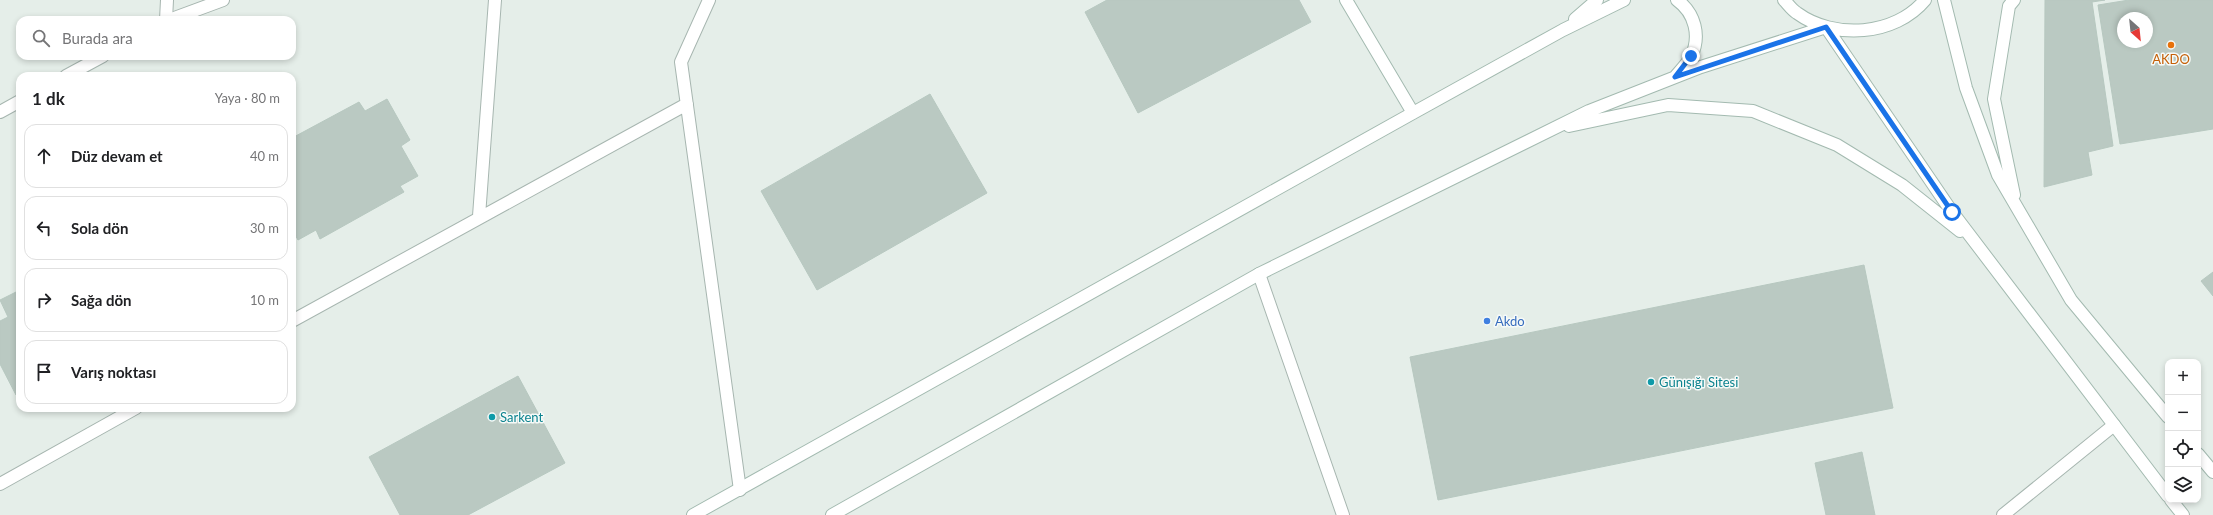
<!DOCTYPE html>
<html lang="tr">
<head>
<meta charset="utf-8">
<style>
  :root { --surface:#fff; --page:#f2f2f2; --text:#202124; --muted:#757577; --line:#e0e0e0 }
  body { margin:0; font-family:Lato,sans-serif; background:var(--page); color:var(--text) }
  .controls { position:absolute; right:12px; bottom:12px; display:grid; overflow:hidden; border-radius:8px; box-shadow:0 2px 6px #0003 }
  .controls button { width:36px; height:36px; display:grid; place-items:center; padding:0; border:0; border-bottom:1px solid var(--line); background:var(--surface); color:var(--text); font:20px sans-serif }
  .compass { position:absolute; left:2117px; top:12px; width:36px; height:36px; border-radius:50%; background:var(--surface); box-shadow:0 2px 6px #0003; rotate:153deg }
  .stop { position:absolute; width:12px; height:12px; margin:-9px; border:3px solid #1a73e8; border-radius:50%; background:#fff }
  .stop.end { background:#1a73e8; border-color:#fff; box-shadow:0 1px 4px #0008 }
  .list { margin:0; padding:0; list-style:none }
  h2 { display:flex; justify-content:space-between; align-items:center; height:52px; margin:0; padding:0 16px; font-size:17px }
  h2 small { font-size:13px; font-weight:400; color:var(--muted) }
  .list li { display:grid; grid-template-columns:26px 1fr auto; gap:12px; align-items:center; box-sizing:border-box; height:64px; margin:0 8px 8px; padding:0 8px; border:1px solid var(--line); border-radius:12px }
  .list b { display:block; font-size:15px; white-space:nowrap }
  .list em { font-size:13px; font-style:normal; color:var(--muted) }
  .icon { flex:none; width:22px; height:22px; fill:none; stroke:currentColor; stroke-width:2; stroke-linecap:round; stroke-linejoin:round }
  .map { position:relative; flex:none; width:2213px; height:515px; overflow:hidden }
  .search { position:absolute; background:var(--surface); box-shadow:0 2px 6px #0003; left:16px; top:16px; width:280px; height:44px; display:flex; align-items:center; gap:10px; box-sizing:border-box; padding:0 14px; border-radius:12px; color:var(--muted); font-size:15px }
  .panel { position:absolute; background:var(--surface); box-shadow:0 2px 6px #0003; left:16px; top:72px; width:280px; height:340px; border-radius:12px }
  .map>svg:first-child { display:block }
  .building { fill:#bac9c2; stroke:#b7c8c0; fill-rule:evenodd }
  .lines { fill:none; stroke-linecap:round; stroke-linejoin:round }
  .lane-casing { stroke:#a7b6b0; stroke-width:14 }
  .street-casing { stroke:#a7b6b0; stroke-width:14 }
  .secondary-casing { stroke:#a3bab0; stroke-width:14 }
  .lane { stroke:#fff; stroke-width:12 }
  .street { stroke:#fff; stroke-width:12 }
  .secondary { stroke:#fff; stroke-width:12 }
  .route { stroke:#1a73e8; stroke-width:5 }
  .food-dot { fill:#e8710a; stroke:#f6faf8; stroke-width:1.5 }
  .shop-dot { fill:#3f7fe0; stroke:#f6faf8; stroke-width:1.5 }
  .culture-dot { fill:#0f9aa8; stroke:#f6faf8; stroke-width:1.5 }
  .labels { text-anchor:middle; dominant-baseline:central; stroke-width:3; stroke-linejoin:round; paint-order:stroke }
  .food-label { font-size:13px; fill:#c56008; stroke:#f6faf8 }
  .shop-label { font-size:13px; fill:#366cbe; stroke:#f6faf8; text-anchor:start }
  .culture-label { font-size:13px; fill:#0d838f; stroke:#f6faf8; text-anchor:start }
</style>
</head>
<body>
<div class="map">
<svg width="2213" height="515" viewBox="0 0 2213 515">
  <rect width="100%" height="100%" fill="#e5eee9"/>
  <path class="building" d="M1107,0H1299L1311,22L1138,113L1085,12Z
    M2045,0H2105L2092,2L2113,146L2088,152L2092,175L2044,187Z
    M2129,0H2213V129L2120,144L2098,5ZM2123,18H2147V42H2123Z
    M930,94L987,193L817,290L761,191Z
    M387,99L410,140L401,146L418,176L400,186L404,192L320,239L316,230L298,240L292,229V138L359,102L365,111Z
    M1864,265L1893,408L1438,500L1410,357Z
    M2213,272V296L2201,281Z
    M20,290V393L16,395L0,364V321L8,317L0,300Z
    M518,376L565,463L468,515H400L369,457Z
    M1862,452L1875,515H1826L1815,463Z"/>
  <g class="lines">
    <defs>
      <path id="lane" d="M169,20L223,0"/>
      <path id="street" d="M709,0L681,62L740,490
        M166,20L167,0
        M66,76L103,56
        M0,112L20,101
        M479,216L495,0
        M1259,274L1343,515
        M292,321L687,104
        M0,484L136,408
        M2003,515L2114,425"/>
      <path id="secondary" d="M1346,0L1413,113
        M1784,0C1788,4 1792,10 1797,13C1834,40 1895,36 1925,0
        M1944,0L1966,88L1998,175L2071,300L2168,417
        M1575,19L1597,0
        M1675,77C1680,71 1687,64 1691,57C1701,36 1695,13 1677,0
        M1569,126L1668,105L1753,111L1837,145L1902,185L1960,231
        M2014,195L1994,99L2009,6L2014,0
        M2198,454L2213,472
        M2171,500L2183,515
        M693,515L1413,113L1563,30L1624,0
        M832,515L1259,274L1589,111L1701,67L1826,27L1952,212L2168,496"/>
    </defs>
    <use href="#lane" class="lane-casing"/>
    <use href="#street" class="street-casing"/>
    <use href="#secondary" class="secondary-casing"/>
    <use href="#lane" class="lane"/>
    <use href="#street" class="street"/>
    <use href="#secondary" class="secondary"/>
  </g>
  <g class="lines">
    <path class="route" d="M1691,56L1675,77L1826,27L1952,212"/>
  </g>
  <circle class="food-dot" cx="2171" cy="45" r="4"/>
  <circle class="shop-dot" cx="1487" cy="321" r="4"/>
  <g class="culture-dot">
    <circle cx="1651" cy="382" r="4"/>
    <circle cx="492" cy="417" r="4"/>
  </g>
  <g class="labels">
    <g class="food-label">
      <text x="2171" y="59">AKDO</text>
    </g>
    <g class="shop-label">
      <text x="1495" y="321">Akdo</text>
    </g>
    <g class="culture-label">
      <text x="1659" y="382">Günışığı Sitesi</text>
      <text x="500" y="417">Sarkent</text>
    </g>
  </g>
</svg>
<div class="controls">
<button>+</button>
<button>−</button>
<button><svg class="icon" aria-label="locate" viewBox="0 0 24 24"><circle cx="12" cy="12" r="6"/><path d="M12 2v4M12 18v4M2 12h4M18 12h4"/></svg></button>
<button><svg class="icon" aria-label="layers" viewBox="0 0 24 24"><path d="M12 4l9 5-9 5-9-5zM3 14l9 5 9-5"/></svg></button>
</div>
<svg class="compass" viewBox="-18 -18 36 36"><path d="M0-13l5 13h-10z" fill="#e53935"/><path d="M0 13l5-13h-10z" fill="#757577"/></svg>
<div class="stop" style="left:1952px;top:212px"></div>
<div class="stop end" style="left:1691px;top:56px"></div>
<div class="search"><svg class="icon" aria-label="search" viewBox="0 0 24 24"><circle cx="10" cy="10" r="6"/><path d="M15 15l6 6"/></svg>Burada ara</div>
<section class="panel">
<h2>1 dk<small>Yaya · 80 m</small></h2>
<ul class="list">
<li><svg class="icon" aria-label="ahead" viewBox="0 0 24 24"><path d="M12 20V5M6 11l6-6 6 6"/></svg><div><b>Düz devam et</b></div><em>40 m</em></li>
<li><svg class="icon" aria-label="left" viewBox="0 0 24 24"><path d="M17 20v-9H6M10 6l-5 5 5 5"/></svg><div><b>Sola dön</b></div><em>30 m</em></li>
<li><svg class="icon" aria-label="right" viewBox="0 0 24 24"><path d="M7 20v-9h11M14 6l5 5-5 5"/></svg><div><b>Sağa dön</b></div><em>10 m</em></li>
<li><svg class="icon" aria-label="arrive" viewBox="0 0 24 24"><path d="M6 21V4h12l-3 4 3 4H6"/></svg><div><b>Varış noktası</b></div></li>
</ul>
</section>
</div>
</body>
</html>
